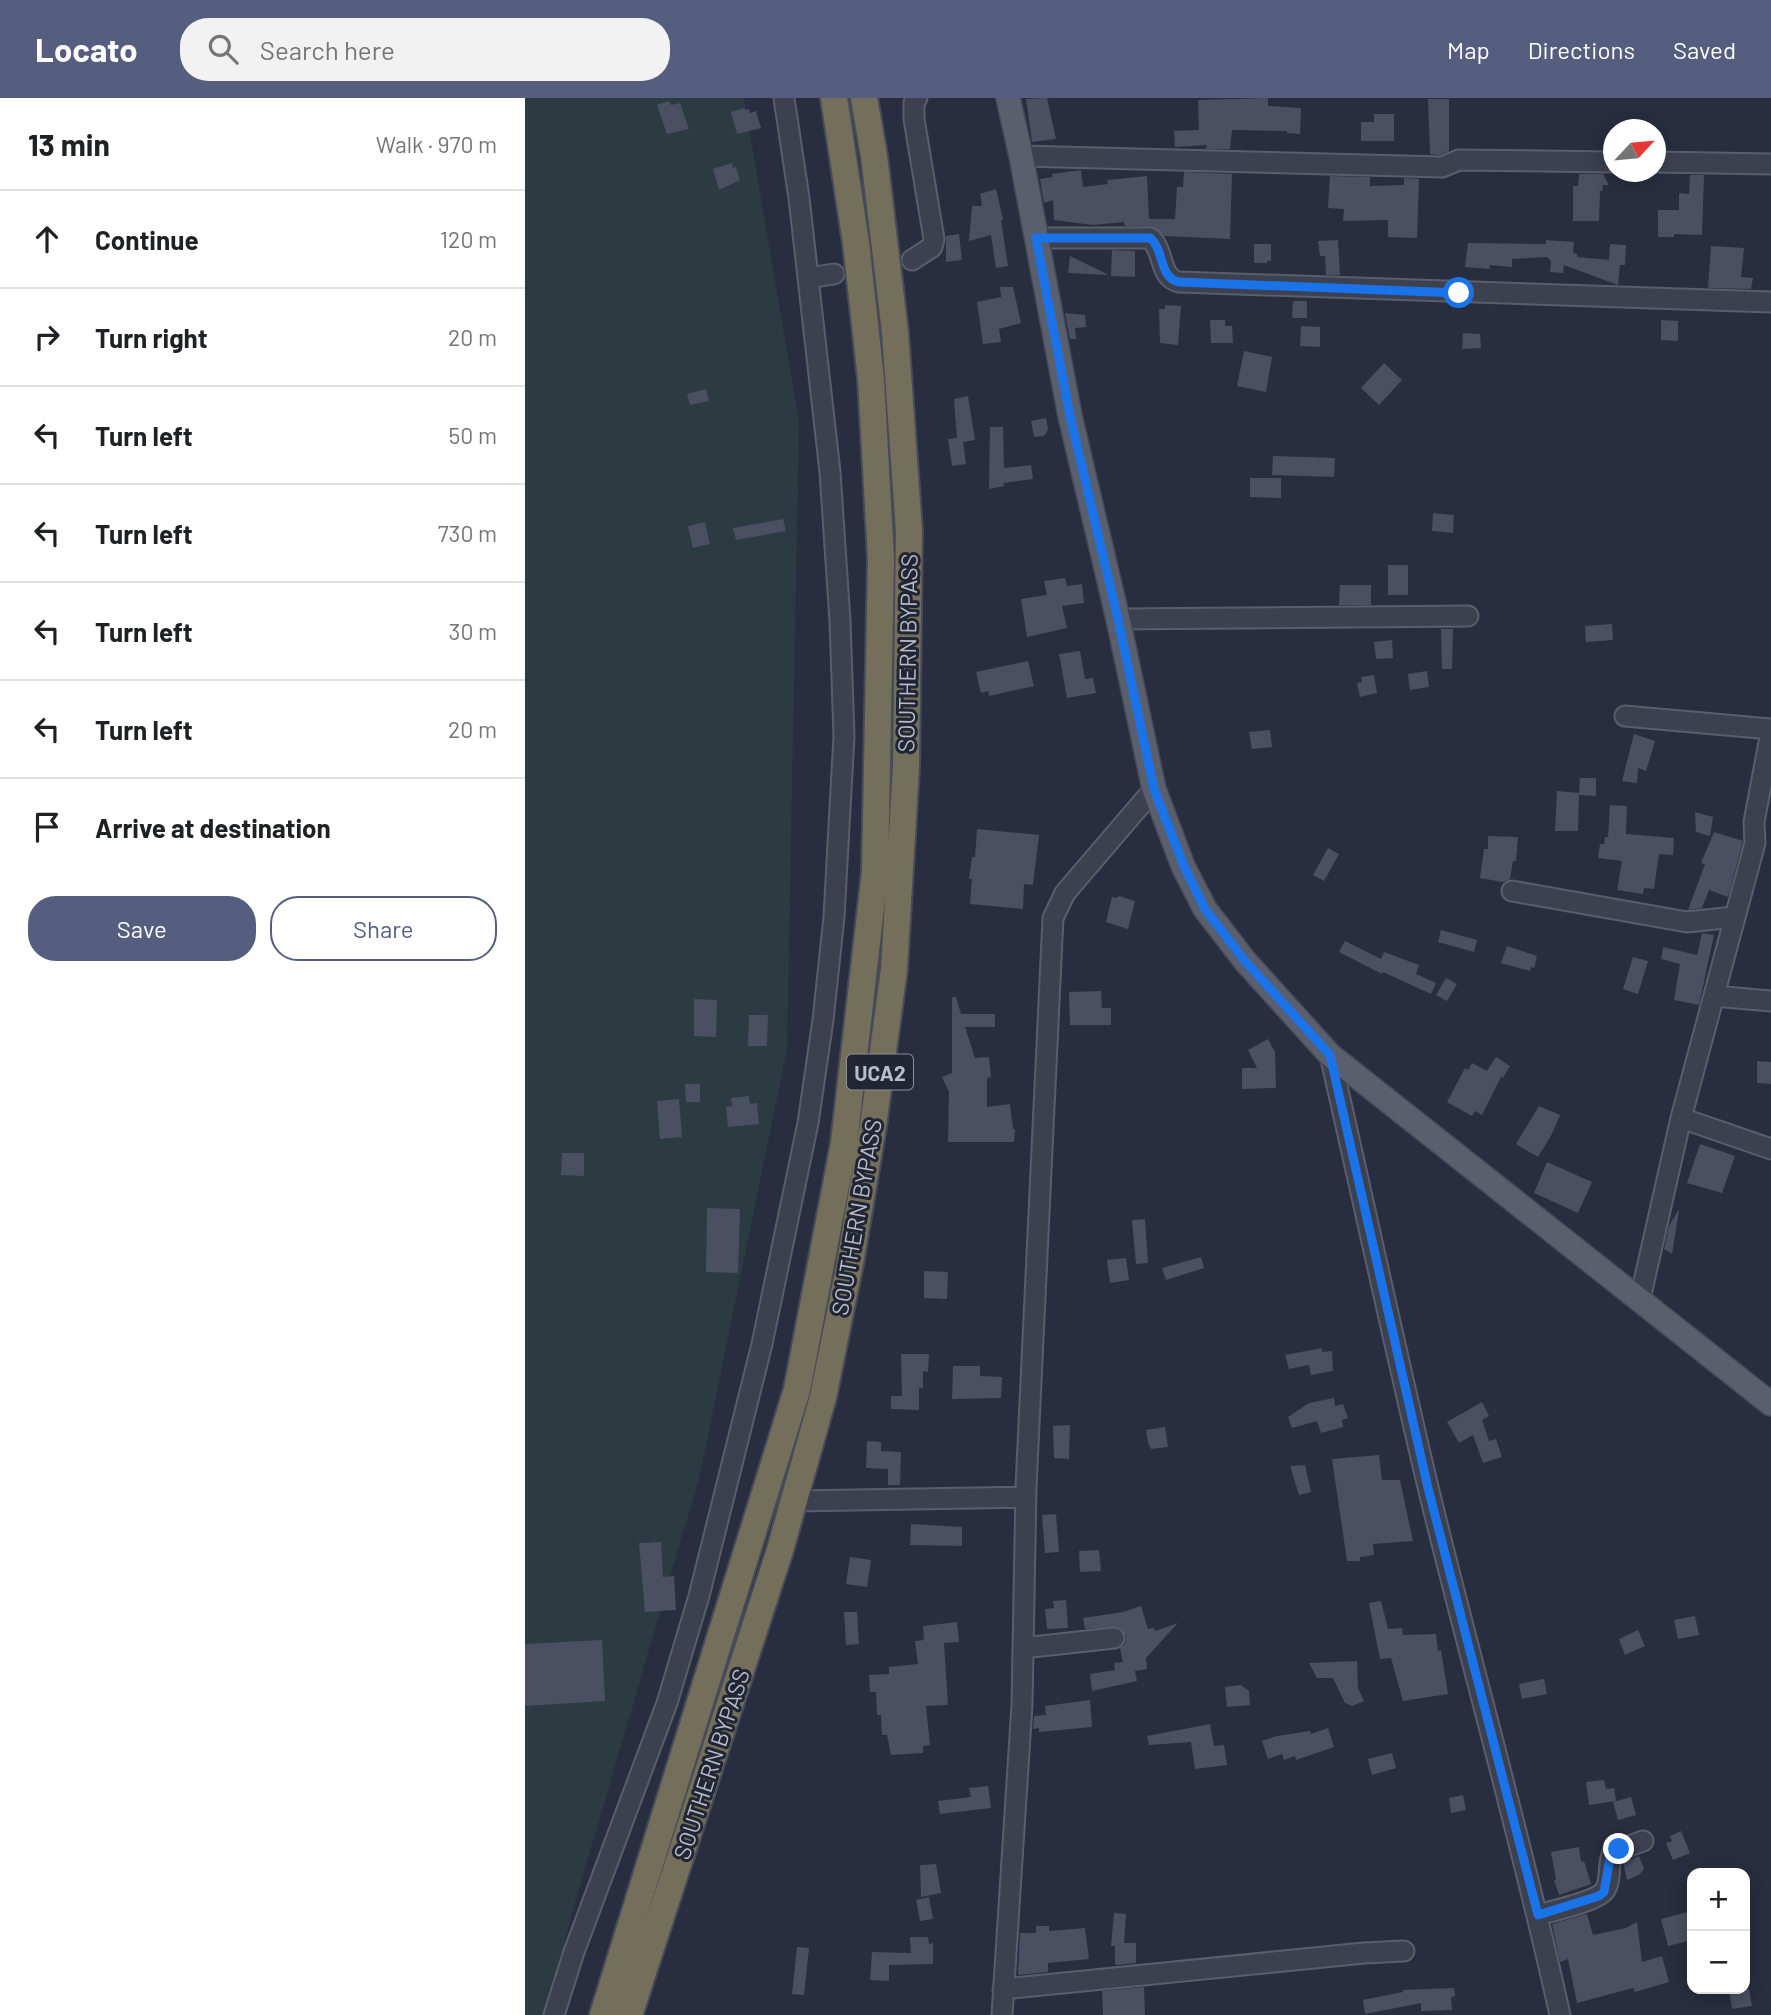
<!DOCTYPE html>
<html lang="en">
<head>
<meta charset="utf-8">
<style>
  :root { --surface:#fff; --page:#f2f2f2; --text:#202124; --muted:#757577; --line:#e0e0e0; --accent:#565e7f }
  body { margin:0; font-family:Barlow,sans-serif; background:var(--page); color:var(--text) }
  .controls { position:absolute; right:21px; bottom:21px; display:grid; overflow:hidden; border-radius:14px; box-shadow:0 4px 18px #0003 }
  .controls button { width:63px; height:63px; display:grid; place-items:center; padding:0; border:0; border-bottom:2px solid var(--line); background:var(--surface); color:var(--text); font:35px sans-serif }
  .compass { position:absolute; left:1078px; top:21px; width:63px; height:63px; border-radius:50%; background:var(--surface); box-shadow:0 4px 18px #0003; rotate:64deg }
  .stop { position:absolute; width:21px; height:21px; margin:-16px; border:5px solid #1a73e8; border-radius:50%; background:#fff }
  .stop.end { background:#1a73e8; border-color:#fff; box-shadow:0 2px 7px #0008 }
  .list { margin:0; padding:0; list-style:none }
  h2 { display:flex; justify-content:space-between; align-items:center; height:91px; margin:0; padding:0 28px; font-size:30px }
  h2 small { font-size:23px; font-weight:400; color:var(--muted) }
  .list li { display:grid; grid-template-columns:46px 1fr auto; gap:21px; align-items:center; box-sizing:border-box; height:98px; padding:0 28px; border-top:2px solid var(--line) }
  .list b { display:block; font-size:26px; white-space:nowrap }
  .list em { font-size:23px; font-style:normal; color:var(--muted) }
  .actions { display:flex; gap:14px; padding:21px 28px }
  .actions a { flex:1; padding:16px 0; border:2px solid var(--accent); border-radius:28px; text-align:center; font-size:24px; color:var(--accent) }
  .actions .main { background:var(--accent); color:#fff }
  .icon { flex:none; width:38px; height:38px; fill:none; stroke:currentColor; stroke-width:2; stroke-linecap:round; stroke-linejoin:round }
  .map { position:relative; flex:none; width:1246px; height:1917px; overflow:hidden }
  header { display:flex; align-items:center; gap:42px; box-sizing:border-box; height:98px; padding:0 35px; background:var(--accent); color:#fff }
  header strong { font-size:33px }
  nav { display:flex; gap:38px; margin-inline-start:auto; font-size:24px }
  .search { width:490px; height:63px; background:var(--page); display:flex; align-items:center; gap:18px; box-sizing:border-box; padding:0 24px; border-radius:28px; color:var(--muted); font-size:26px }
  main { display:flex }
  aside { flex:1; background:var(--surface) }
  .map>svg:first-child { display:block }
  .green { fill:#2b3b41 }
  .building { fill:#4a4f62 }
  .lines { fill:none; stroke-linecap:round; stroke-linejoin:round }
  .minor-casing { stroke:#5a5e6c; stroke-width:23 }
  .major-casing { stroke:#464958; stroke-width:26 }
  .highway-casing { stroke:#474b59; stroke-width:30 }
  .minor { stroke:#3c404f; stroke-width:19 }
  .major { stroke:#5a5f6e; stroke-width:23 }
  .highway { stroke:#746f5a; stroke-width:26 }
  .route { stroke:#1a73e8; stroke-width:9 }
  .labels { text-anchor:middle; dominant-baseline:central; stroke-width:6; stroke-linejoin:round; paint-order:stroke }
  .shield { fill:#212534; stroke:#8b8f9c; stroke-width:2 }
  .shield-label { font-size:21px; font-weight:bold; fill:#b9bcc9 }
  .street-label { font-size:23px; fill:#b9bcc9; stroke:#212534 }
</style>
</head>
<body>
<header>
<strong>Locato</strong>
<div class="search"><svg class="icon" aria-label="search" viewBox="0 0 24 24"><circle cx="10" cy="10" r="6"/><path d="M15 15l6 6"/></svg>Search here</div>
<nav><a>Map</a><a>Directions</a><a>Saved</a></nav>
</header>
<main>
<aside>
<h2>13 min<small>Walk · 970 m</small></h2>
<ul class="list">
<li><svg class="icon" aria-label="ahead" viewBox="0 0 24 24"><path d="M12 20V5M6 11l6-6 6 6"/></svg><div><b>Continue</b></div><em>120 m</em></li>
<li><svg class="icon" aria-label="right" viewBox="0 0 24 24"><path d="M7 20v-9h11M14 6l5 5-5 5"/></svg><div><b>Turn right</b></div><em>20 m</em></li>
<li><svg class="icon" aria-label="left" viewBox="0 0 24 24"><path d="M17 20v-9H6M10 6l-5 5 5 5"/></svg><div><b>Turn left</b></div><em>50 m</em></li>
<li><svg class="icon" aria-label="left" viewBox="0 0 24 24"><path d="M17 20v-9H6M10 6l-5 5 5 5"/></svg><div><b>Turn left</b></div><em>730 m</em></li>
<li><svg class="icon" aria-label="left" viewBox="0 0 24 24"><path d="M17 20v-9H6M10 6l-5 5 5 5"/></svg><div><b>Turn left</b></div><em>30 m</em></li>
<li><svg class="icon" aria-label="left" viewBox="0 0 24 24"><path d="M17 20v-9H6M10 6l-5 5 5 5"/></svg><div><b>Turn left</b></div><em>20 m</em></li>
<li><svg class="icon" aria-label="arrive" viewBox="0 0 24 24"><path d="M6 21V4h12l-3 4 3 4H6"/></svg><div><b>Arrive at destination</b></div></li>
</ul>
<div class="actions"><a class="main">Save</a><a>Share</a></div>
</aside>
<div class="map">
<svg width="1246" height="1917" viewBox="0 0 1246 1917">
  <rect width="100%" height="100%" fill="#282e3f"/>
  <path class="green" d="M0,0H219L274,324L262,951L175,1377L48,1812L20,1917H0Z"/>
  <path class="building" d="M522,0L531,41L507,44L501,1Z
    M743,0V8L776,10L775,36L762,35V33L707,32L705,51H681L682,47L650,49L649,33L674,32L673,2Z
    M903,1H924V53L915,57L905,56Z
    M144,3L146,7L155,5L164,31L142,36L132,7Z
    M219,10L220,12L224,11L225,15L231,13L236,30L212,36L206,14Z
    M849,16H869V43H836V24H849Z
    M207,65L208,70L211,69L215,82L194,92L188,71Z
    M556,72L558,89L583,86L582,82L622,78L624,121H650L652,89H658L659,74L707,76L705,141L639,138L629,129L600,128L599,124L568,127L529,122L528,102L519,105L515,81L528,79L527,76Z
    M1054,76H1078L1084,87H1078L1077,93H1075L1074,123H1048V88H1053Z
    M1165,77H1179L1177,137L1149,136V139H1133V112H1154V95L1164,96Z
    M805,78L845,79V88L879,87V80L894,81L892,140L863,139V122L818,123L819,111L803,110Z
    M471,91L478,121L476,122L483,168L471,170L466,137L444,143L447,108H457L455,96Z
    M434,136L437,162L421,164V138Z
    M813,142L815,177H801L800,158H795L793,143Z
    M1021,142L1049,144L1048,155L1052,156V159L1084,162L1085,146L1101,147L1100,167H1095L1093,187L1039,167L1038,175L1025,174L1026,163L1022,159L987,161V169L964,167L965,171L940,169L943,145L1021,146Z
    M729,146H746V163H742V165H729Z
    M1186,148L1219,150L1216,179L1228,180L1226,191L1183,190Z
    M587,152L610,153V179L586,178Z
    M545,158L584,177L543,175Z
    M475,189H488L496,225L474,231L476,244L458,246L452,204L476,199Z
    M768,203H782V220H767Z
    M640,207L656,208L653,247L635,245L634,211H640Z
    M540,215L560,217L561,229L550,230L551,241H545Z
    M685,222H700V228H707L708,245H686Z
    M1136,222L1153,223V243L1136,242Z
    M776,228L795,229V249L775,248Z
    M938,235L955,236L956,250L937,251Z
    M719,253L747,259L741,294L712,288Z
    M859,265L877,282L854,307L836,290Z
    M181,291L184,303L165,307L162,296Z
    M443,298L450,342L438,344L441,366L427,368L423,341L432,340L429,301Z
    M521,320L523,332L519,338L509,339L506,323Z
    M465,329H478L479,370L506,367L508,381L478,385L479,388L464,391Z
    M748,358L810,360L809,379L747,377Z
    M725,380H756V400L725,399Z
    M908,415L929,417L928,435L907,433Z
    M258,421L261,433L211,442L208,430Z
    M180,424L185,446L168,450L163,428Z
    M863,467H883V497H863Z
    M540,480L542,488L557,486L559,505L537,508L542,530L502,539L496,501L522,497L519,483Z
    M815,487H846V507H814Z
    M1087,526L1088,542L1061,544L1060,528Z
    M916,531H928L927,571H917Z
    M867,542L868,560L851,561L849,544Z
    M555,553L560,581L568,580L571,595L542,600L534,556Z
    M503,563L509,588L464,598L463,593L456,595L451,574Z
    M902,573L904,589L885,592L883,576Z
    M849,577L852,595L835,599L832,585L837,584L836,579Z
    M745,632L747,649L727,651L724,634Z
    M1109,636L1130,643L1121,673L1113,670L1112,685L1097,683Z
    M1055,680H1071V698L1054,697Z
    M1032,693L1054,695L1053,733H1030Z
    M1085,707L1102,708L1101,736L1149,740L1148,757L1134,756L1129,791L1119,790L1118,796L1092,792L1097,763L1073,760L1075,746H1079L1080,739H1083Z
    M1170,714L1188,719L1185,738L1171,734Z
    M452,731L514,737L508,787L499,786L498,811L445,806L447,781H444L447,759H450Z
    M1189,734L1218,743L1203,799L1184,792L1177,810L1163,812L1180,766L1176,765Z
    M963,738L993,739L991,763H988L985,781L978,784L955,780L959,751H963Z
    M803,750L814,756L799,783L788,777Z
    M594,798L610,803L603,831L581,824L587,799L591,800Z
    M916,832L952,842L949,854L913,844Z
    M1177,835L1189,837L1174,907L1149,902L1155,866L1136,861L1138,849L1172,857Z
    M820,843L856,861L859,854L894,867L891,876L911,885L906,896L858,874L857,876L814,854Z
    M982,848L1012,858L1009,870L1006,869L1005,873L976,865Z
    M1108,859L1123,863L1113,896L1098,891Z
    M921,880L932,886L922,903L911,897Z
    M576,893L577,910H586V927H545L544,894Z
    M427,899H431L436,916H470V929H440L450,960L464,959L466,979L462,980V1009L485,1006L488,1031H490L489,1044H423L424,994L417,979L427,975Z
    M169,901L192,902L191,939L169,938Z
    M224,917H243L242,948H223Z
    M743,941L750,954L751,990L717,991V970H732L723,952Z
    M971,959L985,968L978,980L976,979L957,1017L950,1013L947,1018L922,1004L940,970L943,972L947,965L962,973Z
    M1232,963L1246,964V986L1232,985Z
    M160,986H175V1004H161Z
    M224,998L225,1006L232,1005L234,1026L203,1029L201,1009L207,1008L206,1000Z
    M154,1001L157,1039L135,1041L132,1003Z
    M1014,1008L1035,1017L1027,1036L1013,1059L991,1046Z
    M1175,1046L1210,1058L1197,1095L1162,1085Z
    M37,1055H59V1078L36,1077Z
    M1022,1064L1067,1084L1053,1115L1009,1095Z
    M182,1110L215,1111L213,1175L181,1174Z
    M1153,1113H1154L1147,1156L1139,1151L1144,1128Z
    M620,1121L623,1165L611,1166L607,1122Z
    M676,1159L679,1170L641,1182L637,1170Z
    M601,1160L604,1182L585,1185L582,1162Z
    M399,1173L423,1174L422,1201L399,1200Z
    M797,1250V1254L807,1253L808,1273L786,1277L784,1267L764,1271L760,1257Z
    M376,1256H404L403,1274L398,1273V1290H394V1312L366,1311V1298H377Z
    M428,1268H455V1278L477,1279L476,1300L427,1301Z
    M809,1300L810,1308L818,1306L823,1320L817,1322L818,1329L796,1335L792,1323L767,1330L763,1319L784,1305Z
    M957,1304L964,1318L957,1322L964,1343L971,1341L977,1359L958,1365L948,1337L934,1345L922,1324Z
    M545,1327L544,1361L529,1360L528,1328Z
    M640,1329L643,1349L626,1351L623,1345L621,1332Z
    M342,1343L356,1344V1353L376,1354L375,1387H363V1371L341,1370Z
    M854,1357L857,1382H875L888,1443L848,1446L849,1457L835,1459V1463H822L807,1361Z
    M780,1367L786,1394L774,1397L765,1368Z
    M531,1416L534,1454L520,1455L517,1417Z
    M386,1426L437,1429V1448L385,1447Z
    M136,1444L138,1479L149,1478L151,1512L120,1514L114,1445Z
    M574,1452L576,1473L555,1474L554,1453Z
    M325,1459L346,1462L342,1489L321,1486Z
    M541,1502L543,1530L522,1531L520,1511L529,1510L528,1503Z
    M856,1503L863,1531L877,1530L878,1537L911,1536L913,1553L916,1552L923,1596L878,1603L866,1560L855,1561L844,1505Z
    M616,1508L623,1531L629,1530L630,1533L653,1525L621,1560L622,1571L610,1573L612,1583L567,1593L565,1576L590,1572L589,1565L598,1564L595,1550L600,1546L601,1538L593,1529L560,1531L558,1520L598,1514Z
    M319,1514H332L334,1546L321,1547Z
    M1170,1518L1174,1537L1153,1541L1149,1522Z
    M432,1524L434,1544L419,1545L423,1607L401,1608L405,1647L398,1648V1655L366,1657L362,1637H357L356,1617H352L351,1594H345L344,1577L364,1576V1569L393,1566L390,1543L399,1542L398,1528Z
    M1113,1532L1120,1548L1100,1557L1094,1541Z
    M77,1542L80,1603L0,1608V1546Z
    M832,1563L833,1590L839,1603L827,1608L820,1605L808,1580H792L784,1565Z
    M1019,1581L1022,1596L997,1601L994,1586Z
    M716,1587L724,1593L725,1607L702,1609L700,1589Z
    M565,1602L567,1629L514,1634V1630L508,1631L509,1618L521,1617L520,1608Z
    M685,1626L689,1648L699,1647L702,1667L670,1671L666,1644L624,1647L622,1638Z
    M803,1630L809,1649L771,1662L770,1658L759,1662L757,1656L743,1661L737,1643L752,1638L785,1633L786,1636Z
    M867,1655L871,1670L847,1677L843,1661Z
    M1079,1682L1081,1691L1089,1690L1091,1703L1064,1707L1061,1684Z
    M463,1688L466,1710L415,1716L413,1703L446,1699L444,1690Z
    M938,1697L941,1712L926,1715L924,1700Z
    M1106,1699L1111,1717L1093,1722L1088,1704Z
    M1156,1733L1165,1755L1148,1762L1141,1745L1147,1743L1145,1738Z
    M1054,1749L1056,1764L1059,1763L1066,1786L1034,1797L1029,1782H1031L1026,1754Z
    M1114,1758L1119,1771L1114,1777L1102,1782L1098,1764Z
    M411,1766L416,1795L396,1799L395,1767Z
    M404,1799L408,1821L395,1823L391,1802Z
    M1167,1813V1842L1143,1848L1136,1821Z
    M589,1815L601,1816L599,1845H611V1865L591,1867L590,1866V1848H586Z
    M1062,1816L1068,1837L1101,1830L1112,1824L1117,1864L1137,1858L1144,1884L1110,1894L1108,1890L1052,1905L1043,1861L1035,1864L1027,1826Z
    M511,1828H524V1833L560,1830L564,1861L523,1865V1874L493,1877L495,1835H511Z
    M385,1839H403L404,1846L408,1845V1866L364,1867V1883L345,1882L347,1854L386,1855Z
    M272,1849L284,1850L279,1897L267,1896Z
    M619,1889L620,1917H578L577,1893Z
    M929,1890L930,1898L926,1899L927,1912L896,1913V1905L840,1916L838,1902L878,1894V1892Z
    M1204,1891H1224L1227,1908L1207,1911Z"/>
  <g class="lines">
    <defs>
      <path id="minor" d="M496,58L917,69L934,62L1088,64
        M1130,64L1246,66
        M511,140H625C640,152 633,179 654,184L1246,204
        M387,162L407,149L409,141L389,21V5L392,0
        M283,180L309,176
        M593,521L943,518
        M1100,618L1246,631
        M987,793L1162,824L1209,819
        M1189,898L1246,903
        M805,957C838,1101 869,1246 903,1389C946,1566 996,1740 1035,1917
        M1156,1020L1246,1051
        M1115,1201L1156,1020L1230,745L1229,724L1246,634
        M269,1403L501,1399
        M498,1550L589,1540
        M1013,1817C1027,1813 1073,1803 1080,1792C1087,1781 1082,1766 1088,1754L1118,1743
        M478,1891L839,1855L879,1853
        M29,1917L49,1854L142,1605L174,1498L237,1246L283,1025L298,922L309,819L319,638L315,523L305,374L274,100L259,0
        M477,1917L497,1607L501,1389L528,820L540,795L629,691"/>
      <path id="major" d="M483,0L496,58L545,318L593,521L629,691L658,768L680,811L720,863L805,957L1246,1306"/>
      <path id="highway" d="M78,1917L272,1292L319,1045L350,774L356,461L346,281L331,145L309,0
        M104,1917L255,1452L298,1299L325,1165L348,1028L369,871L381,669L384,433L370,234L349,58L339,0"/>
    </defs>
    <use href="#minor" class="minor-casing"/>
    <use href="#major" class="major-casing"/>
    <use href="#highway" class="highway-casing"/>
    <use href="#minor" class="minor"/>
    <use href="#major" class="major"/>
    <use href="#highway" class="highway"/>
  </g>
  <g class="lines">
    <path class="route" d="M934,195L654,184C633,179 640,152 625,140H511L545,318L593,521L629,691L659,768L680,811L720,863L805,957L903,1390L1013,1817L1074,1798L1079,1794L1085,1760L1094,1751"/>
  </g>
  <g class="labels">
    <rect class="shield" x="322" y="956.5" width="66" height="35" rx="5"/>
    <g class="shield-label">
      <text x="355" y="974">UCA2</text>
    </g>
    <g class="street-label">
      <text transform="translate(382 555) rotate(-89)">SOUTHERN BYPASS</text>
      <text transform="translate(331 1119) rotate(-80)">SOUTHERN BYPASS</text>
      <text transform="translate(186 1666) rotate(-72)">SOUTHERN BYPASS</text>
    </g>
  </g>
</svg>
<div class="controls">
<button>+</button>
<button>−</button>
</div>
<svg class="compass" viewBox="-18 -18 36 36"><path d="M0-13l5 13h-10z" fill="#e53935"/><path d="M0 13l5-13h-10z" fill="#757577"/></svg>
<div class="stop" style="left:934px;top:195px"></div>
<div class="stop end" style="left:1094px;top:1751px"></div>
</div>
</main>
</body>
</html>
